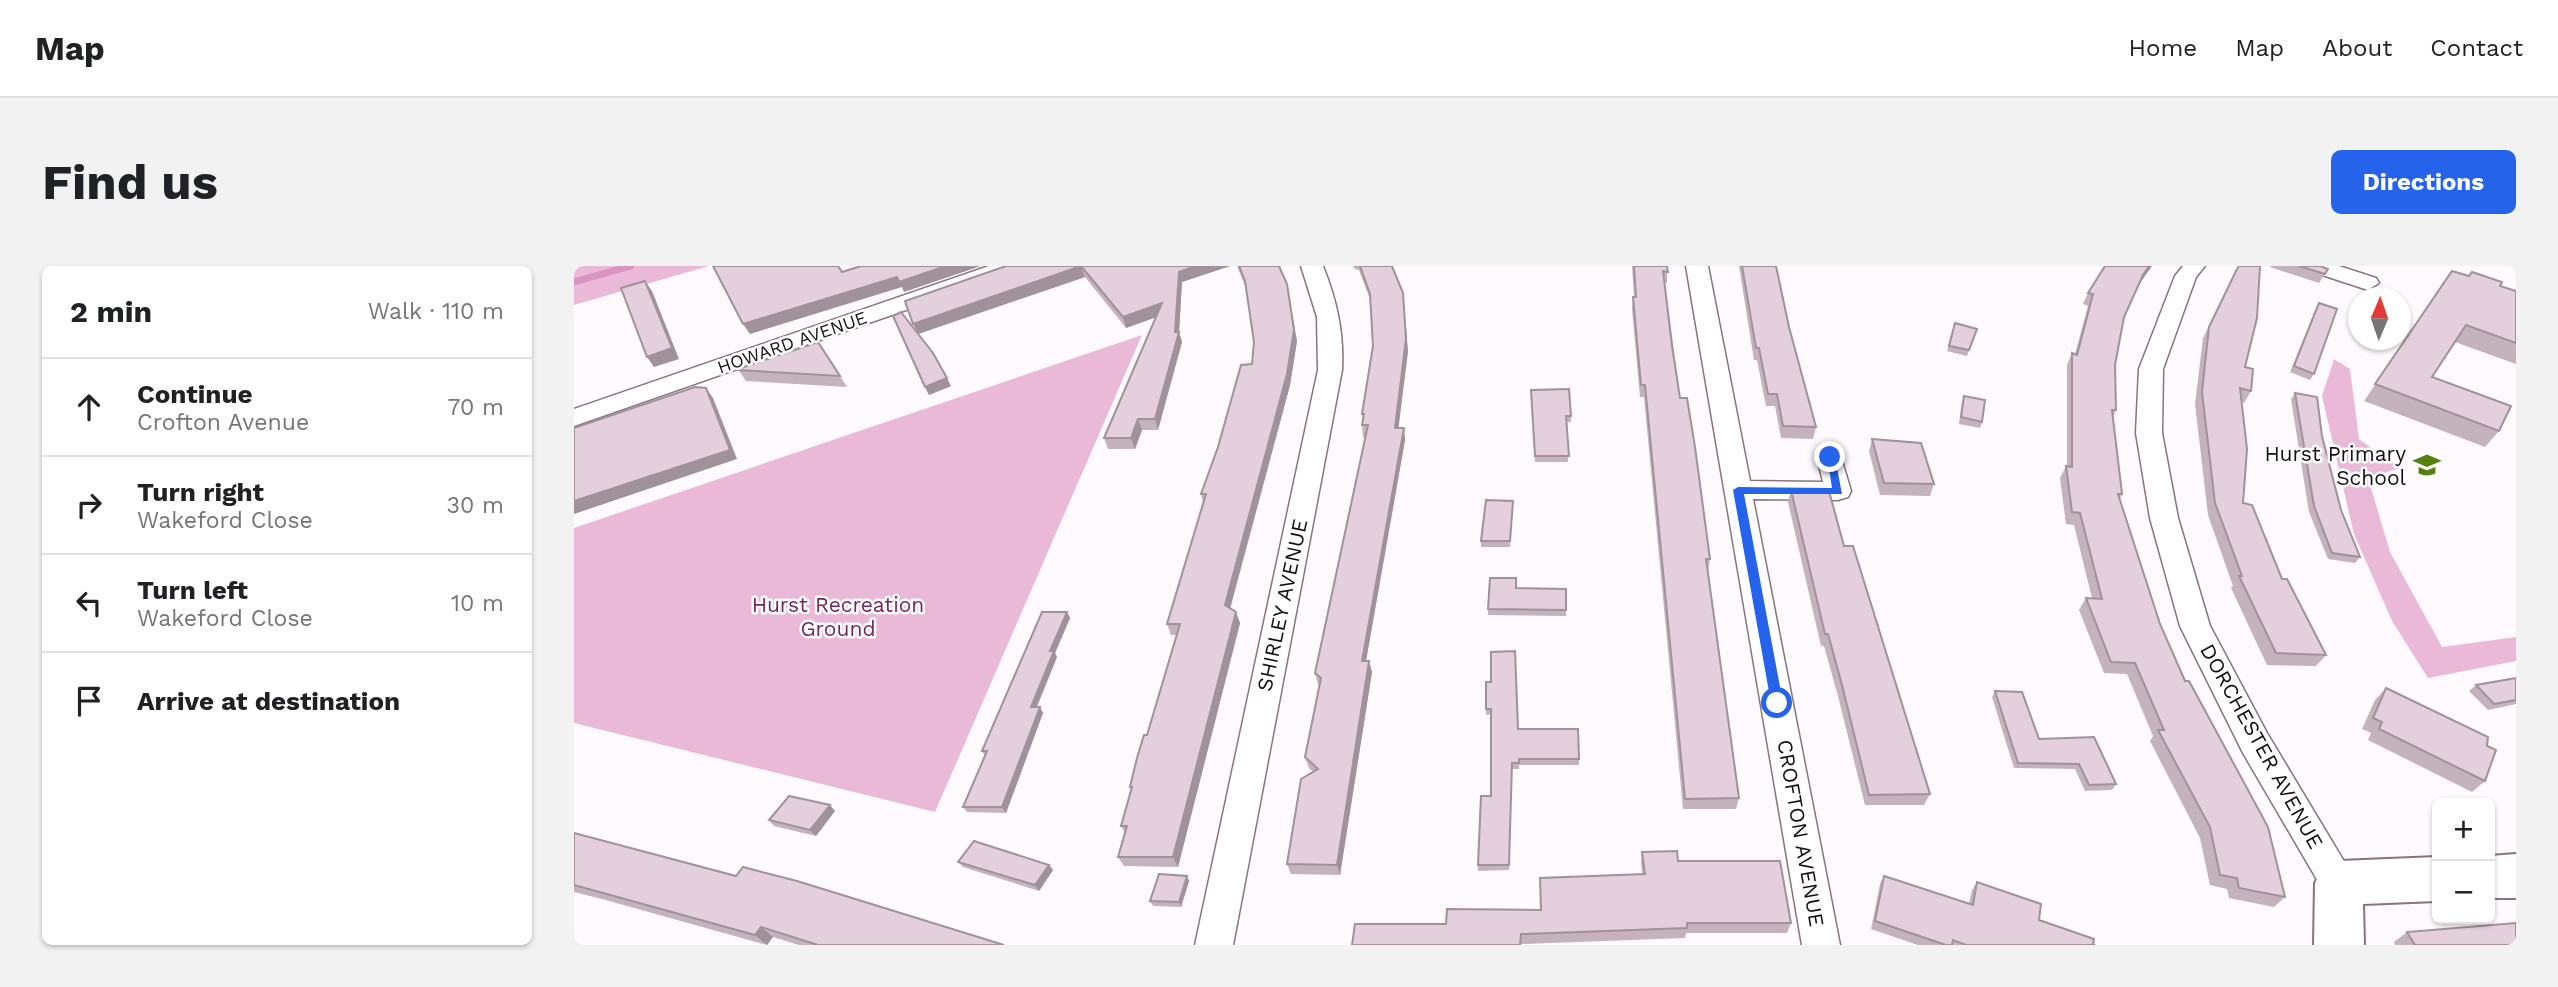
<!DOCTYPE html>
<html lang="en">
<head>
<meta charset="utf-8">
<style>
  :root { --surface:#fff; --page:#f2f2f2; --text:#202124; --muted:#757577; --line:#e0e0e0; --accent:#2563eb }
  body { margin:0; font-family:"Work Sans",sans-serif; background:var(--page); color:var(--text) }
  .controls { position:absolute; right:21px; bottom:21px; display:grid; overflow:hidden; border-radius:10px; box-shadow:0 2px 5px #0004 }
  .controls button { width:63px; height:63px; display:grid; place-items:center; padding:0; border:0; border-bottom:2px solid var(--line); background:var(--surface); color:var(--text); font:35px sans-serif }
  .compass { position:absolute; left:1774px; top:21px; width:63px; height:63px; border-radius:50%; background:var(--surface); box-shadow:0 2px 5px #0004; rotate:2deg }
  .stop { position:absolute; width:21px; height:21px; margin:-16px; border:5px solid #2563eb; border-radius:50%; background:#fff }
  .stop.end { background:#2563eb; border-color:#fff; box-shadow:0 2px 7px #0008 }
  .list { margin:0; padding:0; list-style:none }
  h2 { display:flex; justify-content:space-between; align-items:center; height:91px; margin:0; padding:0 28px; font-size:30px }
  h2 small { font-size:23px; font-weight:400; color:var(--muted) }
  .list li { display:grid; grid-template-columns:46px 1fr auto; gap:21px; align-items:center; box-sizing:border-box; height:98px; padding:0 28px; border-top:2px solid var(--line) }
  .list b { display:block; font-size:26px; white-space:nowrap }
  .list p { margin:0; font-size:23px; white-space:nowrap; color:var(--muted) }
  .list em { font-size:23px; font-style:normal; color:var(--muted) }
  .icon { flex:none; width:38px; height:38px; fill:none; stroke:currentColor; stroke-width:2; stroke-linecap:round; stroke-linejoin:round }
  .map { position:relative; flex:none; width:1942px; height:679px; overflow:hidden; border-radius:10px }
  header { display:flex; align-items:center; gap:42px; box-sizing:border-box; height:98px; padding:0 35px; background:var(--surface); border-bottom:2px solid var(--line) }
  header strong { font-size:33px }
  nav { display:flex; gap:38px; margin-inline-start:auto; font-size:24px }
  .intro { display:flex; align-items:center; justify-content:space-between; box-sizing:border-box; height:168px; padding:0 42px }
  h1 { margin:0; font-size:49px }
  .button { padding:18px 32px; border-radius:10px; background:var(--accent); color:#fff; font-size:24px; font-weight:700 }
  main { display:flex; gap:42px; padding:0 42px }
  aside { flex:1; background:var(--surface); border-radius:10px; box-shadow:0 2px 5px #0004 }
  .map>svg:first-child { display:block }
  .green { fill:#eab9d8 }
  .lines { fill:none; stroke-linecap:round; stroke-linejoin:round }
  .stream { stroke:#d994c2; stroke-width:7 }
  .street-casing { stroke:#877480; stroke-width:3 }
  .secondary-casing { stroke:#877480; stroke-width:4 }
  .street { fill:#fff; fill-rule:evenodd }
  .secondary { fill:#fff; fill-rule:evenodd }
  .wall { fill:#c4b2bd }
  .shaded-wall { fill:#a0919a }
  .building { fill:#e4cfdc; stroke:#a0919a; stroke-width:2 }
  .route { fill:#2563eb }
  .labels { text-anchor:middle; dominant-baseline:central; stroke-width:5; stroke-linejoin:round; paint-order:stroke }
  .far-street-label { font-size:18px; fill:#150e13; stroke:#fff }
  .poi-label { font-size:21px; fill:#150e13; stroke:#fff; text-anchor:end }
  .park-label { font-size:21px; fill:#75255f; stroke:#fff }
  .street-label { font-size:21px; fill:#150e13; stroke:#fff }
</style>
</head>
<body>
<header>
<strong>Map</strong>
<nav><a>Home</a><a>Map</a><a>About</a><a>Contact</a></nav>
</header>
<div class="intro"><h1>Find us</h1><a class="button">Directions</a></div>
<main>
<aside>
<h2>2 min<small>Walk · 110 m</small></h2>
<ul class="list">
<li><svg class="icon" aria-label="ahead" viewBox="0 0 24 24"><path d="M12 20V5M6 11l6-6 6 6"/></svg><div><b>Continue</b><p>Crofton Avenue</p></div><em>70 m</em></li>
<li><svg class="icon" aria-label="right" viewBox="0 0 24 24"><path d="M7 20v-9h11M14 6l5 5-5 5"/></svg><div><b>Turn right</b><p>Wakeford Close</p></div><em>30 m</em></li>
<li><svg class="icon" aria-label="left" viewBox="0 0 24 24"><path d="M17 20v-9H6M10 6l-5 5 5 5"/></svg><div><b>Turn left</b><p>Wakeford Close</p></div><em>10 m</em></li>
<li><svg class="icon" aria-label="arrive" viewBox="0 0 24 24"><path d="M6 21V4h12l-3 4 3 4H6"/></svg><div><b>Arrive at destination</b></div></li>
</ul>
</aside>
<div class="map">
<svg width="1942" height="679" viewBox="0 0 1942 679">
  <rect width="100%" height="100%" fill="#fefafd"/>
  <path class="green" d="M7,0H135L0,39V2Z
    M568,69L361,546L0,457V262Z
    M1760,93L1776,103L1785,173L1826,202L1794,212L1816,286L1868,381L1942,371V395L1854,412L1818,355L1780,268L1748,130Z"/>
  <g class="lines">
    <path class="stream" d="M0,16L57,0"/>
    <defs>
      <path id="street" d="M415,0H447L444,5L0,160V143Z
        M727,0H749C763,35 770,67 768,104L659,679H621L744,104L743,51Z
        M1112,0H1134L1176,215L1249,216L1243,191L1247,185L1256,183L1265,185L1277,225L1274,231L1264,234L1179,233L1266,679H1228Z
        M1609,0H1631L1622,11L1589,103L1588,167L1604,252L1636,360L1693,467L1783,617L1778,629L1765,634L1752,629L1669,487L1606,360L1576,252L1562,167L1565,103L1601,10Z
        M1733,0H1765L1802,12L1805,17L1794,24L1736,5Z"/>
      <path id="secondary" d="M1942,588V632H1916V590Z
        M1863,591V635L1789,638L1790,679H1740L1741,617L1748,602L1765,595Z"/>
    </defs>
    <use href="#street" class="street-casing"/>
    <use href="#secondary" class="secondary-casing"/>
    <use href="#street" class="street"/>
    <use href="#secondary" class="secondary"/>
  </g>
  <path class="wall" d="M432,0H656L608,16L605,66L608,76L584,164H568L561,183H534L530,172L582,51L552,62L511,11L344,68L377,120L355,129L351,121L344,68Z
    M663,0H705L723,75L716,119L656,343L666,357L604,601L550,600L544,591L551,567L547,560L558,524L556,521L573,469L602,369H597L593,358L629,237L627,228L678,98L680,76L672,22Z
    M779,0H818L834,85L824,162H830L831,174L792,395H795L798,406L766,609L717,608L713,598L739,506L735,502L731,491L745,419L744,418L741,407L791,171H789L788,159L789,154L788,148L799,80L797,36L785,4L781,3Z
    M1058,0H1093V17H1091L1106,132L1136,293L1134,305L1165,532L1162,543H1109L1070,131H1066L1058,43L1059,31H1060Z
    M1165,0H1202L1215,61L1242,161L1239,173L1207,172L1201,140H1192L1183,94H1180Z
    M1696,0H1746L1754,3L1745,17L1696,1Z
    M1662,5L1671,101L1677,125L1670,137L1668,136L1669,237L1708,313L1752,389L1742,400L1693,399L1657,322L1659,320L1634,249L1621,138L1629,72Z
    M1878,5L1942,25V98L1881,76L1858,111L1925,165L1911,181L1790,135Z
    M1565,19L1550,51L1541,99L1542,144L1539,151L1548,228L1546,233L1586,358L1711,631L1700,641L1655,632L1653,623L1636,619L1626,572L1576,475L1579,470L1553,408L1530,407L1505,344L1512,332H1518L1500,259L1492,258L1486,212L1492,200H1493V99L1498,87L1501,88L1514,40L1509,38L1514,27Z
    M1745,37L1740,108L1736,114L1716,106L1742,42Z
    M1379,63H1403L1393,90L1373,85Z
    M164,103L266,110L273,121L172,115Z
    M957,124L997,150V156H993L994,196H961Z
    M1721,127L1786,291L1781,297L1754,293L1735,246L1717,133Z
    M1390,130L1408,156L1406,162L1385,158L1388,136Z
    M1298,173L1360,218L1356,230L1306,229L1295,185Z
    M1217,224L1270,280L1356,528L1350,539H1291L1264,430L1250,380H1247L1214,236Z
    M939,235L936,281H907V275Z
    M942,322L992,323V350L914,349V343Z
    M493,346L496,352L481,387L483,391L463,441H466L469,447L432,547L393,546L389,541L411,490L408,485Z
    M1942,412V438L1914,444L1895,425L1902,419Z
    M912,416L944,463L1005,493V499H945V503H938L935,604L904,605V599L917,530V448L912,449Z
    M1812,422L1911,515L1898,526L1794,474L1797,467L1788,463L1801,434Z
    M1421,425L1465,473L1542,518L1538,524L1511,525L1501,503L1440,502L1418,431Z
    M261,545L242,570L200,560L195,554Z
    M0,567L162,610L430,679H225L199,671L193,679L28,633L0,626Z
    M1068,586L1104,595L1217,657L1213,667H1112L1111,672L947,678V679H778L872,658L967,644L1068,608L1067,596Z
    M384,596L475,599L479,604L465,625L389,601Z
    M613,610L615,615L607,641L579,640L576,635Z
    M1310,610L1395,637L1398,624L1403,616L1465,654L1521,679H1344L1297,663L1306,618Z
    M1833,666L1942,679H1821L1820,676Z"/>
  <path class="shaded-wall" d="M372,0H407L330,26L328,21L176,68L169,58L323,11Z
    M507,0L511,11L344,68L339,58Z
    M622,0H656L608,16L605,67V66L608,76L584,164L581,153L605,6Z
    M1575,0H1578L1564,20L1569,9Z
    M71,15L78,25L105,93L80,101L73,91Z
    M713,18L723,75L716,119L654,350L651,339Z
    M829,27L834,85L823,174L821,162Z
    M588,37L591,48L552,62L549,51Z
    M373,112L377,120L355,129L351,121Z
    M132,122L139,132L163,193L0,248V235Z
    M564,153L568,164L561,183L557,172Z
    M830,162L831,174L790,406L788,395Z
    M493,346L496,352L481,387L483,391L460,447L457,441L476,385Z
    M662,346L666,357L604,601L599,591Z
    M795,395L798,406L766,609L763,599Z
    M466,441L469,447L432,547L428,541Z
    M256,539L261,545L242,570L236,564Z
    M475,599L479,604L465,625L461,619Z
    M613,610L615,615L607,641L605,636Z
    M187,661L199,671L193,679L181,669Z"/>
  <path class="building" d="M139,0H264L268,6L287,0H372L325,16L323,11L169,58Z
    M432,0H622L605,6L601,66H605L581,153H564L557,172H530L588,37L549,51L507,0L339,58L331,35Z
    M665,0H705L713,18L720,64L713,108L651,339L662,346L599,591H544L553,560H547L558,521H556L563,492L570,469H573L606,358H593L632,228H627L644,181L667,99L678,98L680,76L671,15Z
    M786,0H818L829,27L832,73L821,162H830L788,395H795L763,599L713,598L727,513L744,503L731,491L747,412L741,407L794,159H788L790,148H788L799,80L796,28Z
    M1060,0H1093L1094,6L1089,5L1098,80L1106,132H1113L1121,181L1136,293H1132L1165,532L1111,533L1071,119H1067L1059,31H1062Z
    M1168,0H1202L1215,61L1242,161L1209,160L1203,128H1194L1185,82H1182Z
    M1531,0H1575L1569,9L1550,51L1541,99L1542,144H1538L1548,228H1544L1586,358L1611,415H1615L1694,561L1711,631L1665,622L1663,612L1646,609L1636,561L1584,464H1590L1561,397L1537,396L1512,332L1528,333L1506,247L1498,246L1492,200L1498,201V87L1503,89L1519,28L1514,27Z
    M1665,0H1686L1683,52L1671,101L1679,103L1677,125L1666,122L1673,183L1669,237L1678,239L1708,313H1713L1752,389L1702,387L1665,310H1668L1641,237L1628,126L1635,61L1662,5Z
    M1725,0H1746L1754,3L1751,8Z
    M1878,5L1895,10L1898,6L1928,16L1926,20L1942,25V77L1892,59L1858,111L1937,140L1925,165L1801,118Z
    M71,15L98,82L73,91L47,22Z
    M1745,37L1763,43L1740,108L1720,100Z
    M327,46L359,87L373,112L351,121L319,50Z
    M1381,57L1403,63L1395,84L1375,80Z
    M244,76L266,110L164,104V103Z
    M121,121L132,122L156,184L0,235V162Z
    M995,123L997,150H992L995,190H961L957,124Z
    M1721,127L1743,131L1748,170L1767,244L1786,291L1758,287L1740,240Z
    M1390,130L1411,134L1408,156L1387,151Z
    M1298,173L1347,177L1360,218L1310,217Z
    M1217,224L1255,225L1270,280H1279L1356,528L1295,529L1268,419L1254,368H1251Z
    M912,234L939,235L936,275H907Z
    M916,312H942V322L992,323V344L914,343Z
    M468,346H493L476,385H480L457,441H466L428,541H389L413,485H408Z
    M941,385L944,463H1004L1005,493H945V497H938L935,599H904L907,530H917V443H912V416H917V386Z
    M1942,412V434L1920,438L1902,419Z
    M1812,422L1914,471L1913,480L1922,484L1911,515L1805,463L1808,456L1799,452Z
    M1421,425L1448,426L1465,473L1520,471L1542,518L1515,519L1505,498L1444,497Z
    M215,530L256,539L236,564L195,554Z
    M0,567L162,610L169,601L223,615L430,679H244L187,661L181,669L0,619Z
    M400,575L475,599L461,619L384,596Z
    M1103,585L1104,595H1206L1217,657H1113V662L947,668L946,679H778L781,658H872L873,643L967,644L966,612L1071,608L1068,586Z
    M585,608L613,610L605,636L576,635Z
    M1310,610L1399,639L1403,616L1467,638L1465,654L1520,673L1519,678L1521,679H1392L1379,674L1378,679H1372L1301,655Z
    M1942,657V679H1841L1833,666Z"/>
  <path class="route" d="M1253,189L1261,191L1268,228H1170L1209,437L1203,442L1197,437L1159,224L1164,221L1258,222Z"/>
  <defs>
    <symbol id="school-bare" viewBox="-9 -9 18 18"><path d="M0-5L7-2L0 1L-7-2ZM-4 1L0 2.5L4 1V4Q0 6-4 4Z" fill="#55820e" stroke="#fff" stroke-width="2.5" paint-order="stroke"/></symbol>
  </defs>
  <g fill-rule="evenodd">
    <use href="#school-bare" x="1834" y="180" width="38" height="38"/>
  </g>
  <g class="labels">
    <g class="far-street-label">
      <text transform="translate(218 76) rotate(-19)">HOWARD AVENUE</text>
    </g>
    <g class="poi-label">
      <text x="1832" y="187">Hurst Primary<tspan x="1832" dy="24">School</tspan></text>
    </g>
    <g class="park-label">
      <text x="264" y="338">Hurst Recreation<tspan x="264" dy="24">Ground</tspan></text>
    </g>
    <g class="street-label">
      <text transform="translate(708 339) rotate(-78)">SHIRLEY AVENUE</text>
      <text transform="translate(1688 480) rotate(61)">DORCHESTER AVENUE</text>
      <text transform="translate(1227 567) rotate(80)">CROFTON AVENUE</text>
    </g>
  </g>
</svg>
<div class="controls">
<button>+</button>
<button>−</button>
</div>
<svg class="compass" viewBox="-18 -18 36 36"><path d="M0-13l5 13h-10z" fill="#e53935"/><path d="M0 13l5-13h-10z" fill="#757577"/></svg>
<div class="stop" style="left:1203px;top:437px"></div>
<div class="stop end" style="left:1256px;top:191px"></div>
</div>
</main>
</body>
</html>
